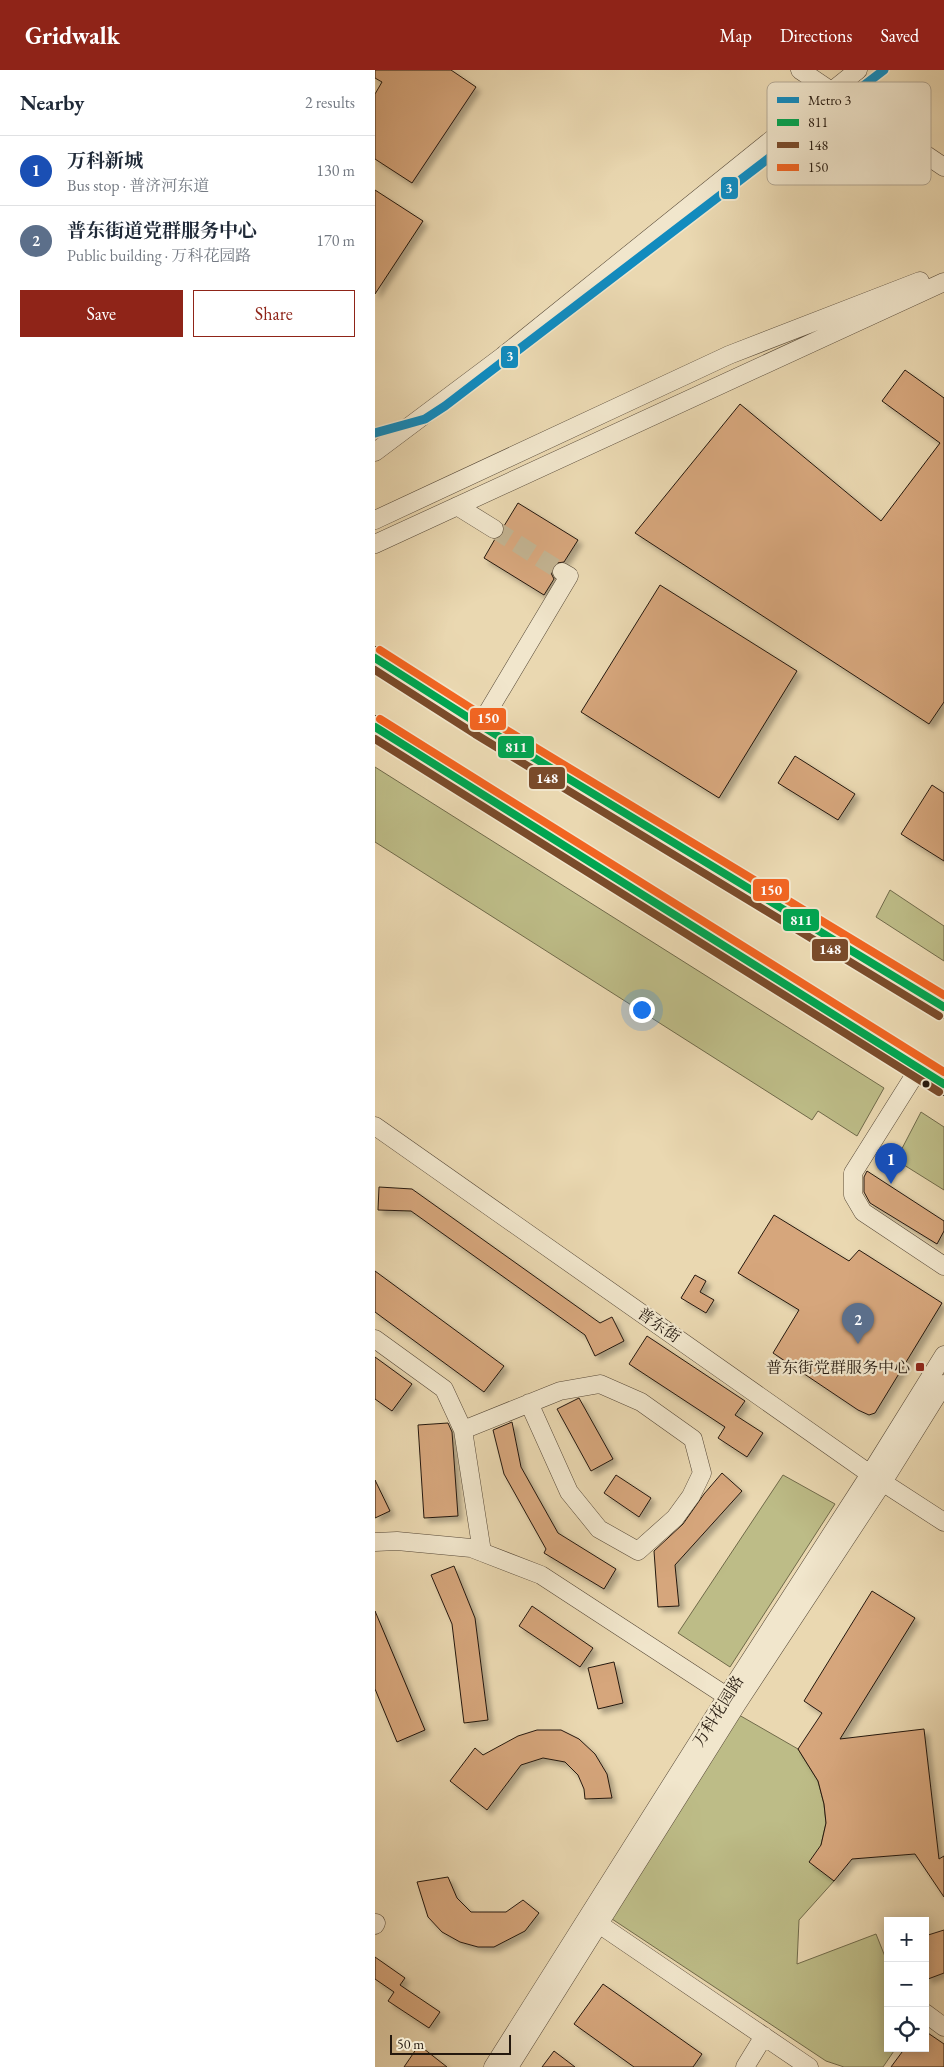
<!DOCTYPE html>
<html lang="en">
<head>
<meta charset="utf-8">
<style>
  :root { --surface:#fff; --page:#f6f6f7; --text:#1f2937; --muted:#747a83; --line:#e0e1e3; --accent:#8f2418 }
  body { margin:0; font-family:"EB Garamond","Noto Serif SC",serif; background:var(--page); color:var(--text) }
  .controls { position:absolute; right:15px; bottom:15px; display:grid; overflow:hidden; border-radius:0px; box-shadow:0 2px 12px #0003 }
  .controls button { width:45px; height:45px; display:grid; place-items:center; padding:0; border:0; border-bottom:1px solid var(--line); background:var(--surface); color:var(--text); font:25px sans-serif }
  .scale { position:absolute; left:15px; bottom:12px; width:121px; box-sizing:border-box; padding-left:5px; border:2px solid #24180e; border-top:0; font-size:14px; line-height:18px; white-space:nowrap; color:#24180e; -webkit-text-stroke:4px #f1e6cc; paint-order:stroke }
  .you { position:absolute; left:266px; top:939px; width:18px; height:18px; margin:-12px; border:4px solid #fff; border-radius:50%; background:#1a73e8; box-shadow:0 0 0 8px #1a73e833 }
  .badge { display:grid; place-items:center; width:32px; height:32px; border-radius:50%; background:var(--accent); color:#fff; font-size:16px; font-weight:700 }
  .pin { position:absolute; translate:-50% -41px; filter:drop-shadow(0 1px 2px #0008) }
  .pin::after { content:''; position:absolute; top:26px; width:18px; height:15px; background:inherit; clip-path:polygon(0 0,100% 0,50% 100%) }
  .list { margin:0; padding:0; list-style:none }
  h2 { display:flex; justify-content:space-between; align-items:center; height:65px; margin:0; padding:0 20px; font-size:21px }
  h2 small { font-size:16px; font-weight:400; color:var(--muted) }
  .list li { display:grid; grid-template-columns:32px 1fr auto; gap:15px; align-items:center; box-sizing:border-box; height:70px; padding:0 20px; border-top:1px solid var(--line) }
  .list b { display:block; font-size:19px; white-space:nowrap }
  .list p { margin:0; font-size:16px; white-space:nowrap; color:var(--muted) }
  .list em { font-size:16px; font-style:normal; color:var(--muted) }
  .actions { display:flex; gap:10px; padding:15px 20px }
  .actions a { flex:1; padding:11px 0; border:1px solid var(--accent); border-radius:0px; text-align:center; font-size:18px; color:var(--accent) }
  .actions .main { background:var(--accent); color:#fff }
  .icon { flex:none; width:28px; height:28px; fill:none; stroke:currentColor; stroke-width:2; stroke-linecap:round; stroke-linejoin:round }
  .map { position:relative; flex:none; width:569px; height:1997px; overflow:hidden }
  header { display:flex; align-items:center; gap:30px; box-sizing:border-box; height:70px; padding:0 25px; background:var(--accent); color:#fff }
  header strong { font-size:24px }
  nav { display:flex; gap:28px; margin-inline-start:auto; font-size:18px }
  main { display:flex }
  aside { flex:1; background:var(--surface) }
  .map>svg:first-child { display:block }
  .green { fill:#bdbc87; stroke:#706a4a }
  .building { fill:#d6a67c; stroke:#24180e; filter:url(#shadow) }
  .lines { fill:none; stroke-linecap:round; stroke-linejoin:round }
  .minor-tunnel { stroke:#c2b290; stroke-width:18; stroke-dasharray:18 9; stroke-linecap:butt }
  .minor-casing { stroke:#564837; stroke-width:19 }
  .major-casing { stroke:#24180e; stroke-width:24 }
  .minor { stroke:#f1e6cc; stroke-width:18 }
  .major { stroke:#ead8b1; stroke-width:22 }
  .bus-1-casing { stroke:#f1e6cc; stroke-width:11 }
  .bus-2-casing { stroke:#f1e6cc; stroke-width:11 }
  .bus-3-casing { stroke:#f1e6cc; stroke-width:11 }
  .bus-1 { stroke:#00a651; stroke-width:8 }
  .bus-2 { stroke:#7a4b2a; stroke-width:8 }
  .bus-3 { stroke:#f26522; stroke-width:8 }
  .metro-1-casing { stroke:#f1e6cc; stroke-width:12 }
  .metro-1 { stroke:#128bbe; stroke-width:9 }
  .bus-dot { fill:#24180e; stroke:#f1e6cc; stroke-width:2 }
  .poi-dot { fill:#8f2418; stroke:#f1e6cc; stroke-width:2 }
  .labels { text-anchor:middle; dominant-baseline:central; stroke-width:4.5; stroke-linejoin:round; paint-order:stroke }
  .street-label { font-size:16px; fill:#24180e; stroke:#f1e6cc }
  .poi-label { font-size:16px; fill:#24180e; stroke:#f1e6cc; text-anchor:end }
  .key { fill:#f1e6cc; stroke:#b4a893; stroke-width:1 }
  .key-label { font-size:14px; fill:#24180e }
  .line-badge { stroke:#f1e6cc; stroke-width:2 }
  .badge-label { font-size:14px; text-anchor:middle; font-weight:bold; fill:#fff }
</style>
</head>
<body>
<header>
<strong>Gridwalk</strong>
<nav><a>Map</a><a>Directions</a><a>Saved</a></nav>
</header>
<main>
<aside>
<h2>Nearby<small>2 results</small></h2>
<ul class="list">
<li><span class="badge" style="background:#1a4fb4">1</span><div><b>万科新城</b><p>Bus stop · 普济河东道</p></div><em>130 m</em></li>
<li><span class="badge" style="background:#5c6f8a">2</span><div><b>普东街道党群服务中心</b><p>Public building · 万科花园路</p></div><em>170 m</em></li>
</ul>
<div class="actions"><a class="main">Save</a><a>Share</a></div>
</aside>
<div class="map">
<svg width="569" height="1997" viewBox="0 0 569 1997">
  <defs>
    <filter id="shadow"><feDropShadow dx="4.5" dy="4.5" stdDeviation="2.5" flood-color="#0004"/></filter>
  </defs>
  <rect width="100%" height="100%" fill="#ead8b1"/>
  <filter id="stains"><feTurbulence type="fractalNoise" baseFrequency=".004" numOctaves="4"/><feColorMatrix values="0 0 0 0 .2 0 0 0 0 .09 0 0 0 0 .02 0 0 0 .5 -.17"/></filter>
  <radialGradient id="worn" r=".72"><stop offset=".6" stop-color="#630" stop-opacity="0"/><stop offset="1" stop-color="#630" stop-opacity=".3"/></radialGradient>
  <path class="green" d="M0,697L509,1018L482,1066L443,1041L437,1050L0,772Z
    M515,820L569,856V891L501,847Z
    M546,1042L569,1057V1120L521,1090Z
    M408,1405L460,1434L355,1597L303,1563Z
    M364,1645L423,1679L443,1711L449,1734L451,1753L446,1775L459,1811L424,1850L422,1894L501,1864L513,1894V1978H521L508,1997H469L451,1991L234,1847Z"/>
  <path class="building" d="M0,0H76L101,17L37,113L0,89V24L7,12L0,8Z
    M0,120L48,151L0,224Z
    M530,300L569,328V632L554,654L260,463L365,334L506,451L565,373L507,331Z
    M143,433L203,470L189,492L182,493L178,496L176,503L179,509L169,525L109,488L120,469L128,465L129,456Z
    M285,515L422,601L344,728L206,642Z
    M420,686L480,724L463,750L403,713Z
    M557,715L569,723V791L526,764Z
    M492,1101L569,1151V1161L562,1174L495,1133L489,1122V1107Z
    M4,1117L37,1119L225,1253L237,1247L249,1271L220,1286L210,1265L36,1141L3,1140Z
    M399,1145L474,1191L484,1180L567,1233L500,1343L494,1345L483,1340L398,1283L424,1240L363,1203Z
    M0,1201L129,1296L109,1322L0,1242Z
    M320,1205L331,1211L325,1222L339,1230L331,1243L306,1228Z
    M272,1266L370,1331L360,1345L388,1363L372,1387L343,1368L350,1357L254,1294Z
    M0,1287L37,1314L17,1341L0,1329Z
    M204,1328L238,1389L216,1401L182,1339Z
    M137,1352L146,1397L183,1463L241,1499L229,1519L169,1483L171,1479L129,1404L118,1360Z
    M73,1353L77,1362L83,1446L49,1448L43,1355Z
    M347,1403L367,1421L300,1495L304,1536L283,1537L279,1481L308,1454L329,1424Z
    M241,1405L276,1428L264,1447L229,1423Z
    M0,1410L15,1441L0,1448Z
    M79,1496L100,1548L113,1650L89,1653L77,1554L56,1505Z
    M497,1521L540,1548L465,1669L549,1659L564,1789L569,1786V1827L540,1784L477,1789L459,1811L434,1792L446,1775L451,1753L449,1734L443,1711L423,1679L447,1643L429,1631Z
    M157,1536L218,1578L205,1597L144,1556Z
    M0,1541L50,1660L22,1672L0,1619Z
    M239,1592L248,1633L223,1639L213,1598Z
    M162,1660H186L204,1669L220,1684L232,1704L237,1728L210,1729L209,1719L203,1705L190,1692L168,1688L146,1695L112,1740L75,1711L100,1678L108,1685L143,1666Z
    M73,1807L82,1828L96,1842H131L148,1830L164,1843L150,1861L119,1877H103L85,1872L67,1862L53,1847L42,1812Z
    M569,1860V1903L553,1909L550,1901V1866Z
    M0,1887L30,1908L25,1915L65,1942L54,1958L13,1931L19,1922L0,1909Z
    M228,1914L327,1984L318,1997H259L199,1954Z
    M550,1961L569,1974V1997H516L530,1978H550Z
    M44,1975L72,1997H29Z
    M179,1981L200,1997H167Z"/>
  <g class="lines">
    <path class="minor-tunnel" d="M119,459L187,502"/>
    <defs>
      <path id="minor" d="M425,0L569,97
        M0,382L128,286L483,0
        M82,436L119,459
        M0,450L354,285L545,211
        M0,474L569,212
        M105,655L194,506L187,502
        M544,998L478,1103V1125L488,1142L569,1196
        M0,1056L495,1404L569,1452
        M0,1269L69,1319L88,1360L107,1482
        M88,1360L185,1321L225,1314L266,1332L318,1369L327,1403L316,1426L300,1448L263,1481L224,1459L194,1422L154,1333
        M0,1472L22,1471L96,1478L166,1505L362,1633
        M215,1848L434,1997
        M0,1855L1,1853
        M550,1943L569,1957
        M118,1997L352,1626L495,1404L569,1285
        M134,1997L362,1634L508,1412L569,1314
        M370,1997L389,1966"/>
      <path id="major" d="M0,588L105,655L569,937
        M0,657L569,1014"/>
    </defs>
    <use href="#minor" class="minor-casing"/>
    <use href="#major" class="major-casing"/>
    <use href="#minor" class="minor"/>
    <use href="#major" class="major"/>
    <defs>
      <path id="bus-1" d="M0,588L105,655L569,937
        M0,657L569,1014"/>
      <path id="bus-2" d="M0,600L100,664L564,946
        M0,669L564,1022"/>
      <path id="bus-3" d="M5,580L110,647L569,925
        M5,649L569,1002"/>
    </defs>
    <use href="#bus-1" class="bus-1-casing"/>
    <use href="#bus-2" class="bus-2-casing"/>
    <use href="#bus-3" class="bus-3-casing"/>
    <use href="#bus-1" class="bus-1"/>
    <use href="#bus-2" class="bus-2"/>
    <use href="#bus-3" class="bus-3"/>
    <defs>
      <path id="metro-1" d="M0,363L50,349L70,336L509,0"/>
    </defs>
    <use href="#metro-1" class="metro-1-casing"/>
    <use href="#metro-1" class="metro-1"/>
  </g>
  <circle class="bus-dot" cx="551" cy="1014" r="4.5"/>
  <rect class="poi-dot" x="540" y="1292" width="10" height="10" rx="2.5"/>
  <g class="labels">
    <g class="street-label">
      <text transform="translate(284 1255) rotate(35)">普东街</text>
      <text transform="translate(343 1641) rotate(-58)">万科花园路</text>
    </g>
    <g class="poi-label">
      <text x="535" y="1297">普东街党群服务中心</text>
    </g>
  </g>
  <rect x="392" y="12" width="164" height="103" rx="8" class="key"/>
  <rect x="402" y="27" width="22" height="6" fill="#128bbe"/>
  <rect x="402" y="49" width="22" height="7" fill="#00a651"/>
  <rect x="402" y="72" width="22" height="6" fill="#7a4b2a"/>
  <rect x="402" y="94" width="22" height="7" fill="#f26522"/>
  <g class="key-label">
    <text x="433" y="35">Metro 3</text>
    <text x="433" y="57">811</text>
    <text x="433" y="80">148</text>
    <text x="433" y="102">150</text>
  </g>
  <g class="line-badge">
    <rect x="345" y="106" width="19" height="24" rx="5" fill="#128bbe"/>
    <rect x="125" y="275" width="19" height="24" rx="5" fill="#128bbe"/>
    <rect x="94" y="637" width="38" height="24" rx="5" fill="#f26522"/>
    <rect x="122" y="665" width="38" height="24" rx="5" fill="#00a651"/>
    <rect x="153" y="696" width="38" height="24" rx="5" fill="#7a4b2a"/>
    <rect x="377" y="808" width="38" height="24" rx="5" fill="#f26522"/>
    <rect x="407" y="838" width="38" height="24" rx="5" fill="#00a651"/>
    <rect x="436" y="868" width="38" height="24" rx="5" fill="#7a4b2a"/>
  </g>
  <g class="badge-label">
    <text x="354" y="123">3</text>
    <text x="135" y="291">3</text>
    <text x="113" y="653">150</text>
    <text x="141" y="682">811</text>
    <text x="172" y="713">148</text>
    <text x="396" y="825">150</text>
    <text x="426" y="855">811</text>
    <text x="455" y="884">148</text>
  </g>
  <rect width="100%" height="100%" filter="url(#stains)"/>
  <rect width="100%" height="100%" fill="url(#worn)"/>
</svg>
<div class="controls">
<button>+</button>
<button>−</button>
<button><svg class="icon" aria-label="locate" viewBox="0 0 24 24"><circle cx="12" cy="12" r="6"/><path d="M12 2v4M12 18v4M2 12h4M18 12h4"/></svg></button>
</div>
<div class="scale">50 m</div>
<div class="you"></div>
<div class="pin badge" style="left:516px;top:1114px;background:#1a4fb4">1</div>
<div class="pin badge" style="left:483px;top:1274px;background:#5c6f8a">2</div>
</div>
</main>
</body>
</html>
